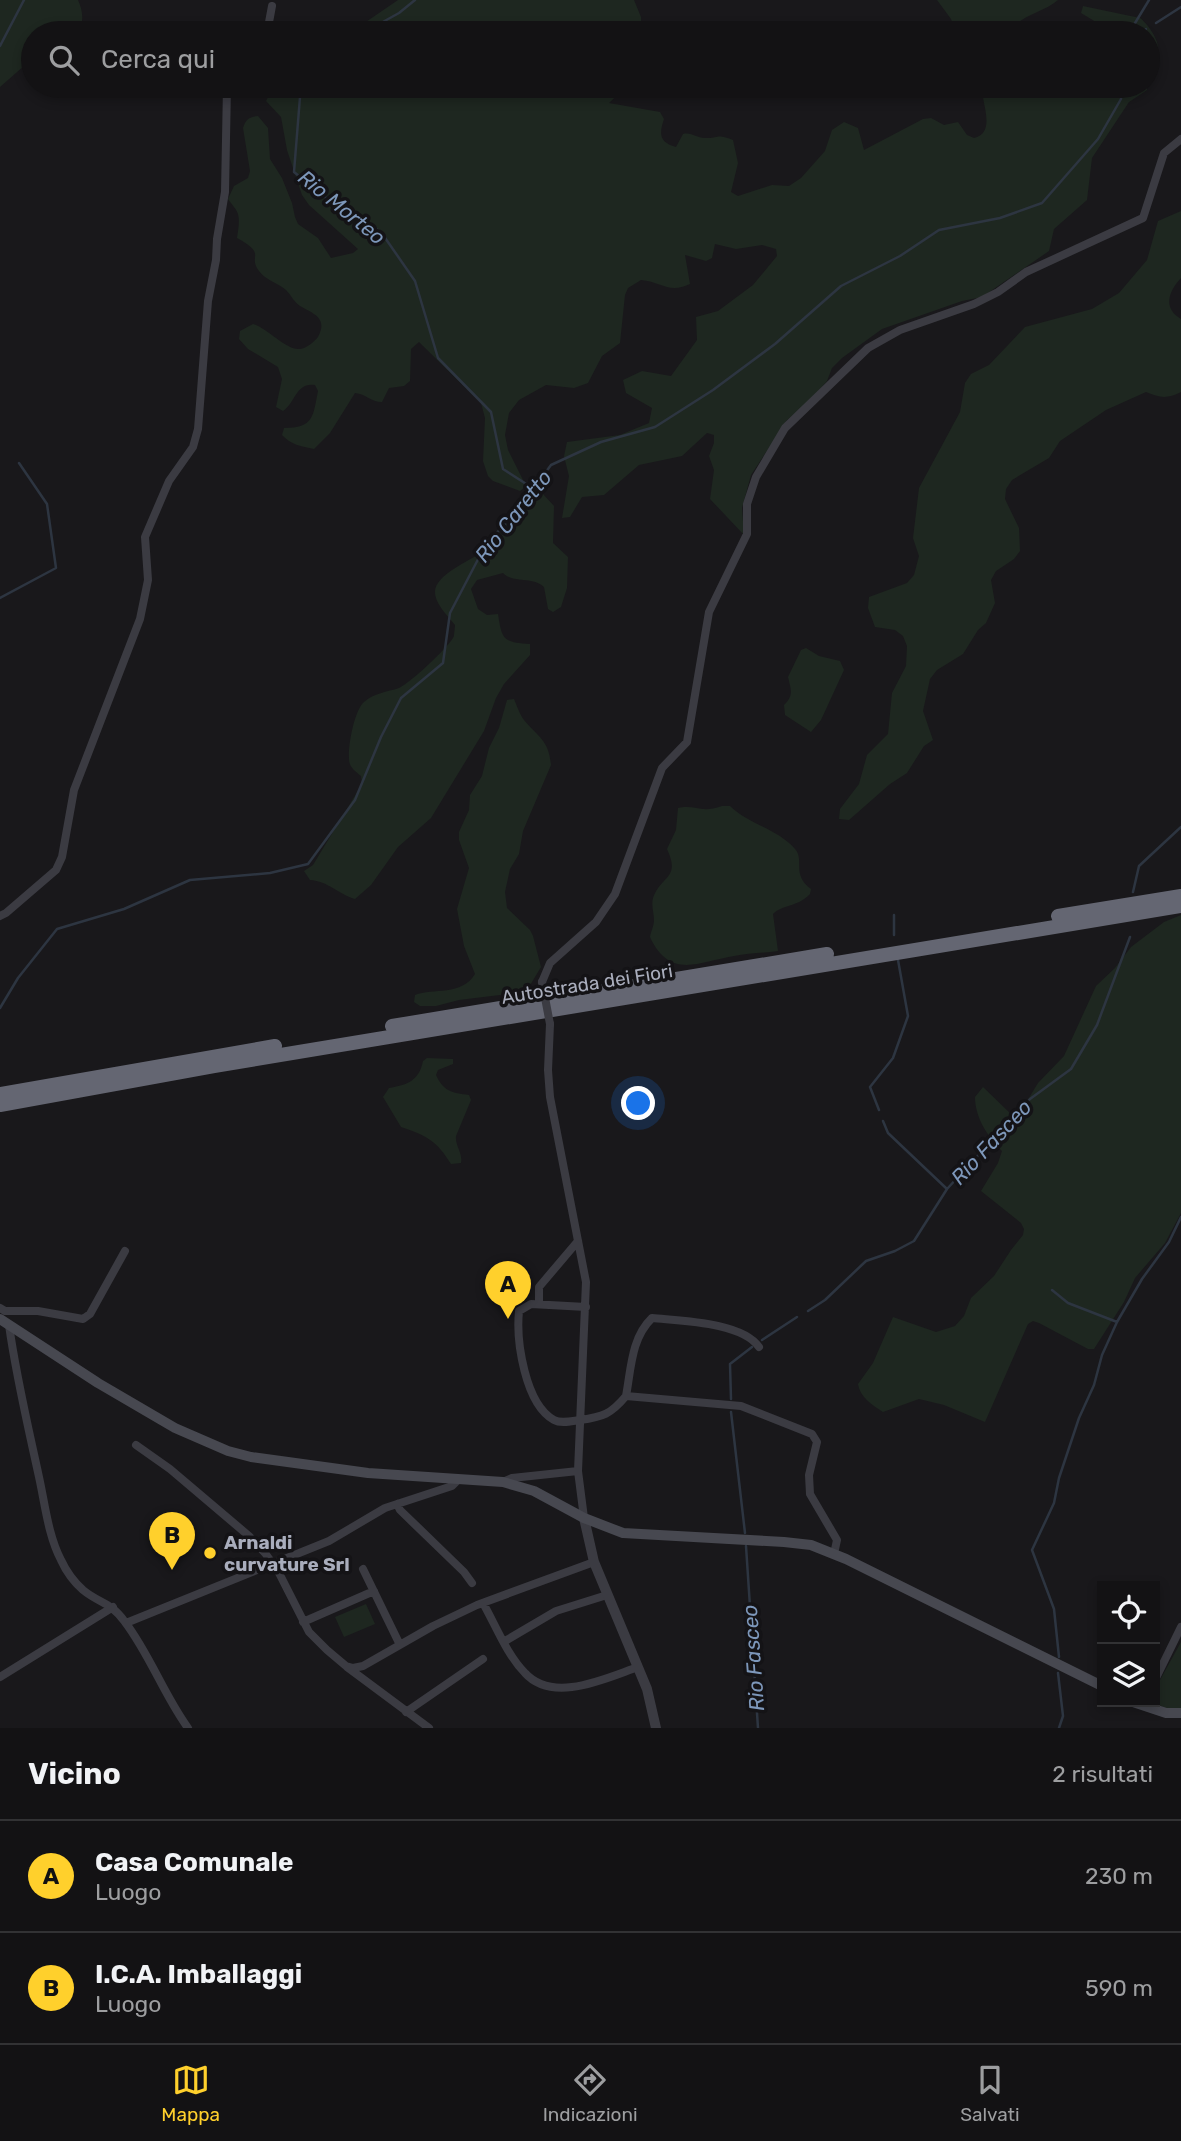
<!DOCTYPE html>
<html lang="it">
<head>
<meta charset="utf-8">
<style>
  :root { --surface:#131214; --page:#1c1b1d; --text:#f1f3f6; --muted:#9d9ea0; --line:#323234; --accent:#ffd02c }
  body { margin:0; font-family:Rubik,sans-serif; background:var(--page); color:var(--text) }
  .controls { position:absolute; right:21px; bottom:21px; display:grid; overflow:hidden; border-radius:0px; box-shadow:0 4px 10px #0003 }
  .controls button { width:63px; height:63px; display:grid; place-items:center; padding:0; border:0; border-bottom:2px solid var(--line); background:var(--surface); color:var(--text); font:35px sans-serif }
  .you { position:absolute; left:639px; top:1104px; width:24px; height:24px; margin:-18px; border:5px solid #fff; border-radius:50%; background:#1a73e8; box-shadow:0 0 0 10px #1a73e833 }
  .badge { display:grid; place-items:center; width:46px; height:46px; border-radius:50%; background:var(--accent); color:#111; font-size:23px; font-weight:700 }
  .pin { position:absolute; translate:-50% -58px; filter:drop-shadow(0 2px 4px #0008) }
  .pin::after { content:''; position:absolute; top:37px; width:24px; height:21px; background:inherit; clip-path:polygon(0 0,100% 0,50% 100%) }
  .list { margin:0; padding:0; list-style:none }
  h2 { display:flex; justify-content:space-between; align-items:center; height:91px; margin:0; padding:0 28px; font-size:30px }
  h2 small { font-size:23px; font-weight:400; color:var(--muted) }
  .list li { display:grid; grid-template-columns:46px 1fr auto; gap:21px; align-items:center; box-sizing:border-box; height:112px; padding:0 28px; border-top:2px solid var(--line) }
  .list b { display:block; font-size:26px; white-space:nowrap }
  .list p { margin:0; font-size:23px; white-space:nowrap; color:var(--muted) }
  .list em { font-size:23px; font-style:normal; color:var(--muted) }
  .icon { flex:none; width:38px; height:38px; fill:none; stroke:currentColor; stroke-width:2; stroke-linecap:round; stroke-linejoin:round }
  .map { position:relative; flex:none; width:1181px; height:1728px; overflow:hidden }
  .search { position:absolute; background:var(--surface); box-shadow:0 4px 10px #0003; left:21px; right:21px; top:21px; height:77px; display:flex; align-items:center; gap:18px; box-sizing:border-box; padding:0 24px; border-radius:38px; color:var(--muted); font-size:26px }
  .sheet { height:315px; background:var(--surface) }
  nav { display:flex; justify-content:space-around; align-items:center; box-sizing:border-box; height:98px; border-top:2px solid var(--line); background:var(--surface); font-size:19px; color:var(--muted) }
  nav a { display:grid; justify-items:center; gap:4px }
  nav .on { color:var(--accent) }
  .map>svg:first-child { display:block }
  .green { fill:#1e2720 }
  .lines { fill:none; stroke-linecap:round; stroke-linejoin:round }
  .stream { stroke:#2d3541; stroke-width:2.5 }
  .minor { stroke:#3b3b42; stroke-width:8 }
  .tertiary { stroke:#3b3b42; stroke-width:10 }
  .secondary { stroke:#474850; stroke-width:10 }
  .motorway { stroke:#646672; stroke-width:14 }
  .minor-bridge { stroke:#3b3b42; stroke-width:8 }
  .poi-dot { fill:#ffd02c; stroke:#141316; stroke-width:2.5 }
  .labels { text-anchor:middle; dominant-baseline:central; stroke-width:7; stroke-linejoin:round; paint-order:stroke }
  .street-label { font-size:19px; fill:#a9adbc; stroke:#141316 }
  .poi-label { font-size:19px; font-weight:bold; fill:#a9adbc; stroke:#141316; text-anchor:start }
  .water-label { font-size:21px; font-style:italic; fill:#7d97ba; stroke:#141316 }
</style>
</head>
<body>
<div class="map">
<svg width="1181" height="1728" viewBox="0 0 1181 1728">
  <rect width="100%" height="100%" fill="#19181b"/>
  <path class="green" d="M0,0H78C83,11 85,24 76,33H33V58L0,87Z
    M398,0H634L641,17V33H338L360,26Z
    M937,0H1058C1045,12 1020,15 1012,30L1015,33H956L951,19Z
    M1083,6L1140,18C1147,23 1160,41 1158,50C1156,55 1151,62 1148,66V33H1106L1111,31L1081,13Z
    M274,86H627L609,103L660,112L664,119C659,134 659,142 676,147L683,134C692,132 696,138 705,138C719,139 715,133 733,140L738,163L731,192L738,196L772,185L789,186L801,178L825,151L832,130L844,122L858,128L864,150L923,119L931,118L944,125L958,122L967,135L974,138C997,132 981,103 982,86H1147V90L1129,102L1092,158L1087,200L1054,229L1049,251L982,297L962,301L882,329L842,358L832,368L827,381L811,400L787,420L751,475L742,508L744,535L710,499L714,470L709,456L714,443V435L707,433L682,456L639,465L604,495L582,497L570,517L562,518L569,476L564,456L567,442L620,435L649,423L652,408L626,393L623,380L642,371L671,376L697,340L696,317L718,311L753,285L777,256L776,249L762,245L736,249L715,244L712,258L706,261L685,255L690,284C669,294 662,282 641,280L628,288L625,295L620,343L602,356L588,383L574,388L546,385L519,400L509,413L505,435L508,450L526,486L520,491L493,481L488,476L483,461L485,418L481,403L419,342L411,349L410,381L404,386L389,388L382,402C371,402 366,394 355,393L330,433L314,449C301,446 291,445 282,435L284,428C314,428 313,416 318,391L315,385C296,382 296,402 283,411L276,407L282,379L278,367L248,349L239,339L240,331L253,324C267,328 287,351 300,349C307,348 314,342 318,337C328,318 314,314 300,306C294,302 291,295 286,290C278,283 265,280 259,271C247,255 268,255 237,238C238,231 240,221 238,214C236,208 231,204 228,199L234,186L248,178L250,171L243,128C246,119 249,117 258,116L268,128L270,159L282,178L292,203L295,217L298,224L318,238L331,258L353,253L358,249L309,205L302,195L287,150L281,117L266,101Z
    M1181,211V278C1169,291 1162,308 1181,319V392C1167,399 1160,398 1146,392L1106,410L1060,441L1049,458L1012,480L1006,489L1005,499L1019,528L1020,551L1014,559L996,571L991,580L995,603L986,623L978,630L963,654L937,670L930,679L923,711L933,740L924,746L907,773L890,784L849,820L839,819L840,809L859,784L867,755L888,734L892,693L906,666L907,646L903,636L895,630L875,627L868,608L869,597L907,583L914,575L919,556L913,538L919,488L960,412L965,383L971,374L989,365L1025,327L1092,309L1119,293L1147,260L1158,221Z
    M533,492L543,494L554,506L553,543L568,557L567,588L561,607L553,612L548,609L544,587C532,576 514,584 503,573L477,580L471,589L478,609L487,615L498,614C502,640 503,642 530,644V655L504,684L496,698L484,731L431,818L398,847L371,885L355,899C338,894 328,881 310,880L304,871L313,865L362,784L361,776C355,771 349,767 349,759C348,746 354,711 364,702C374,693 387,692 399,688C409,684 450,646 454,636C454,634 455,627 455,625C448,616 435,604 435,592C435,574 471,561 483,551C490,545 493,535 499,528C504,523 511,521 516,514L519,498Z
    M806,648L819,656L840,661L844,670L821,720L811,732L785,715L784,705C794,695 791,690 788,677L801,650Z
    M514,699C517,706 520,715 524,720C538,737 549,740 551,765L523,831L519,854L510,869L505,892L507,908L530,930L533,936L541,967L529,987L523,992L459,1000L436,1006H420L414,1002L415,995C433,988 462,996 475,974L464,946L457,909L469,868L459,840V832L469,810L470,795L482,776L489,748L499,728L507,700Z
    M722,806H730C748,824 778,829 795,849C805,860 791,874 811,889L810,894C796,908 783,904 773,914L778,951C764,953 748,953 734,956C698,962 670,980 650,937C651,931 654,926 654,920C654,913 651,905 653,898C661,875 681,879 667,849L676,830L678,808C696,804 700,814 722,806Z
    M1181,915V1213L1165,1243L1135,1278L1124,1302L1094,1349H1088L1039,1323L1033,1321L1028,1324L985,1422L944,1405L919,1399L883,1412C872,1405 860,1397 858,1384L873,1363L893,1317L936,1332L955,1326L964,1316L971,1298L994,1276L1011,1250L1023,1235L1024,1229L1021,1223L981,1191L998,1163L1002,1151C987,1136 975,1117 975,1097L983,1087L1013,1116H1018L1038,1083L1064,1056L1096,986L1115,968L1131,947L1164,922Z
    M427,1058L453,1059V1064L438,1070L436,1075C443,1091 452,1093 469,1095L471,1100L456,1136C455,1146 463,1153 461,1163L451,1164C437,1141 426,1135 401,1127L383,1097L389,1088C407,1085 419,1081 423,1061Z
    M366,1604L375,1624L344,1637L335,1617Z
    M1181,1642V1710L1166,1708L1152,1702H1155V1689Z"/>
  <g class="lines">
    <path class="stream" d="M1156,23L1181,7
      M363,33L399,13L415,0
      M1129,33L1149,0
      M1139,33L1146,29
      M0,46L24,0
      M306,86L300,97L294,172L330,201L381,232L415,281L438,358L491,412L503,469L534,489
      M0,598L56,568L47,504L19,463
      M1133,892L1139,866L1181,827
      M894,935V915
      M0,1008L18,978L57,929L124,909L190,880L270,873L308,864L355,800L381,737L401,698L443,663L450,613L485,546L517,511L551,465L601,442L655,427L713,390L775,344L841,286L900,256L939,230L1000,218L1042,203L1098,139L1121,99V86
      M879,1110L870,1087L893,1058L908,1016L898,960
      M883,1121L888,1133L947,1189
      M1052,1290L1068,1303L1117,1322
      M808,1311L825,1300L866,1261L895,1251L914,1241L947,1189L1030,1099L1071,1069L1097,1025L1130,937
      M762,1340L797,1317
      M731,1399L730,1364L752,1347
      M731,1412L745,1533
      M746,1546L758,1728
      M1059,1657L1054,1609L1032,1550L1054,1503L1059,1478L1079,1418L1094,1385L1102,1355L1117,1322L1142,1279L1169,1242L1181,1217
      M1058,1673L1063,1716L1059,1728"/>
    <path class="minor" d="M267,33L272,6
      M0,916L6,913L56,870L62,857L74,790L140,619L148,580L145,537L169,481L193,447L198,429L208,301L216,260L217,239L225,192L227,86
      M542,982L550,963L596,922L615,894L662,768L687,742L709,612L747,534V504L756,477L785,428L868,348L900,330L974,304L998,292L1026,272L1143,218L1164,153L1181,139
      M550,1024L548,1070L550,1097L586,1282L578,1471L584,1518
      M539,1303V1287L578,1241
      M586,1307L531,1304L519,1311C516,1341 525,1404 554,1420C561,1424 572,1421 580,1420C603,1417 611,1414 626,1396
      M0,1308L5,1311H38L83,1319L90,1314L125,1251
      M9,1325C16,1376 28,1426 39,1477C45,1504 48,1535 61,1560C66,1571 74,1582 83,1590C100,1604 110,1601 125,1622C150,1655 164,1695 188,1728
      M759,1347C742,1322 681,1321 652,1318C631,1338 631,1370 626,1396L741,1406L812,1434L817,1442L809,1475L810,1494L837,1540L834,1554
      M136,1445L170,1469L249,1536L265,1553L278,1571L309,1632L327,1650L346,1666L353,1668L363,1666L433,1626L477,1605L594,1562
      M503,1482L512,1478L578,1471
      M397,1504L400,1510L464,1572L472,1583
      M363,1569L400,1645
      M483,1603C496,1626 507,1655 525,1673C553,1704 606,1678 638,1667
      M303,1622L374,1591
      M126,1623L329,1541L385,1508L452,1486L458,1480
      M505,1641L556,1611L607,1595
      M347,1667L429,1728
      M0,1677L113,1607
      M1155,1680L1181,1627
      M406,1712L483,1659"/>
    <path class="tertiary" d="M584,1518L594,1562L647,1689L656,1728"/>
    <path class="secondary" d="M0,1319L98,1383L175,1428L228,1451L251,1457L368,1473L503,1482L534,1491L584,1518L623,1533L784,1542L811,1545L846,1559L1102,1686
      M1133,1702L1166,1713H1181"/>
    <path class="motorway" d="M1058,916L1181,896
      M392,1026L827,954
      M0,1094L275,1046
      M0,1105L214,1066L1181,906"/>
    <path class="minor-bridge" d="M542,982L550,1024"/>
  </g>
  <circle class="poi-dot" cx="210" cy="1553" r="7"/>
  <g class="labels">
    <g class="street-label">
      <text transform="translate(587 984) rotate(-9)">Autostrada dei Fiori</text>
    </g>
    <g class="poi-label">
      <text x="224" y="1542">Arnaldi<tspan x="224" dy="22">curvature Srl</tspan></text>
    </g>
    <g class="water-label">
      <text transform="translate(342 207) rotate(39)">Rio Morteo</text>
      <text transform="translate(513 516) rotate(-52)">Rio Caretto</text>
      <text transform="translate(991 1142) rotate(-47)">Rio Fasceo</text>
      <text transform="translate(753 1658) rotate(-94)">Rio Fasceo</text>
    </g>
  </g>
</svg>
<div class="controls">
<button><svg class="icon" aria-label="locate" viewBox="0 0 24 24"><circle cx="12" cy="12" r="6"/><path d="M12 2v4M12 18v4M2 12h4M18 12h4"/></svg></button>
<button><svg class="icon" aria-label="layers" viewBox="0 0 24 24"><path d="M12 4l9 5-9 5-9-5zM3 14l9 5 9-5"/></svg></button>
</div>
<div class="you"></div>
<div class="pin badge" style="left:508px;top:1319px">A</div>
<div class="pin badge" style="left:172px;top:1570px">B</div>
<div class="search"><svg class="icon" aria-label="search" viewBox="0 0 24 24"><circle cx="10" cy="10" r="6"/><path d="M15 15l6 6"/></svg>Cerca qui</div>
</div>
<section class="sheet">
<h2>Vicino<small>2 risultati</small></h2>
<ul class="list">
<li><span class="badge">A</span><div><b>Casa Comunale</b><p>Luogo</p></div><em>230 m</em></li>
<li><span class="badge">B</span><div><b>I.C.A. Imballaggi</b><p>Luogo</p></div><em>590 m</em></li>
</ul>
</section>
<nav>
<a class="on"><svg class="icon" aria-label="map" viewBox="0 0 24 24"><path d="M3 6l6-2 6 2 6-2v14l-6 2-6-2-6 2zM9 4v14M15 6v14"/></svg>Mappa</a>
<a><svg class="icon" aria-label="directions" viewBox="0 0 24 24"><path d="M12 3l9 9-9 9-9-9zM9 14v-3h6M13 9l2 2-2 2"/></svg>Indicazioni</a>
<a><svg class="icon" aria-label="saved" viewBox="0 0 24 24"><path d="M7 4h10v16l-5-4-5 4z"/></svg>Salvati</a>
</nav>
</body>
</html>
